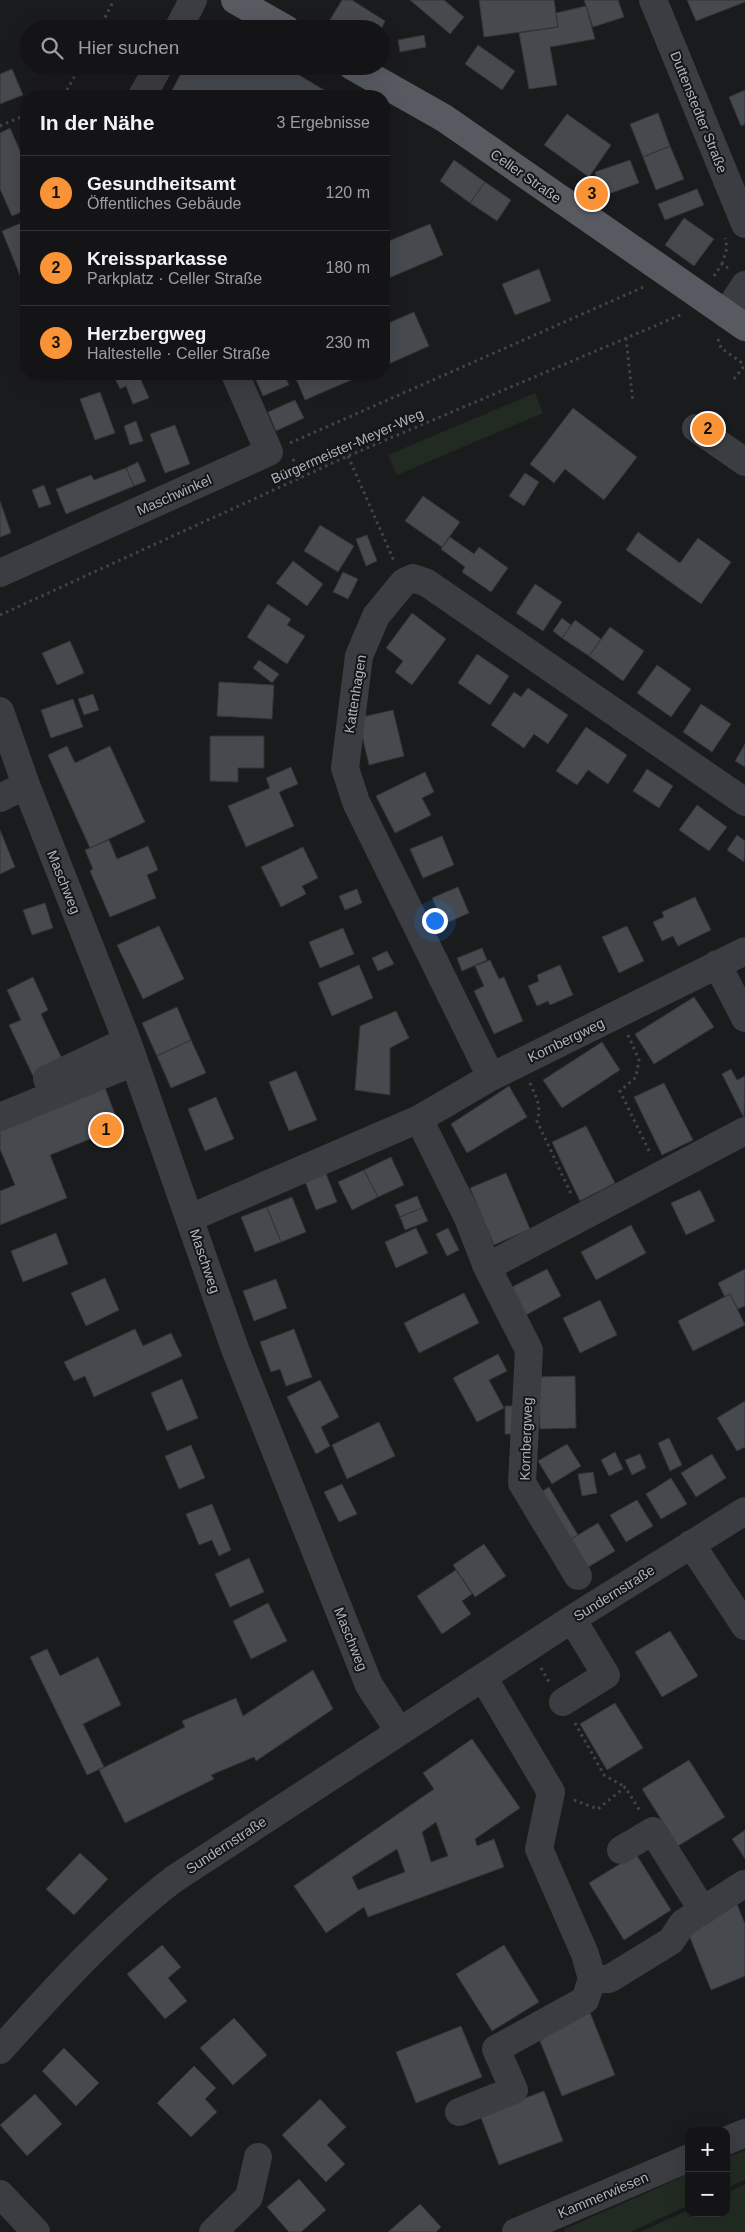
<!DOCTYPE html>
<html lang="de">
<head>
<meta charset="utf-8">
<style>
  :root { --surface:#141416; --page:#212123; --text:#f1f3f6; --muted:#9d9ea1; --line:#333335; --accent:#fa9335 }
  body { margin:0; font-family:Arial,sans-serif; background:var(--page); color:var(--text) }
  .controls { position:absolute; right:15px; bottom:15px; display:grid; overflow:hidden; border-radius:10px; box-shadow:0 5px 20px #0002 }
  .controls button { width:45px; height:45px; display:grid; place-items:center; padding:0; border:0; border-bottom:1px solid var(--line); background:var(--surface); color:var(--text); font:25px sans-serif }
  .you { position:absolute; left:434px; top:920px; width:18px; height:18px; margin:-12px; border:4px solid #fff; border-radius:50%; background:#1a73e8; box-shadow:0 0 0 8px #1a73e833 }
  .badge { display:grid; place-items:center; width:32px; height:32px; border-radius:50%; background:var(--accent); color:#111; font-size:16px; font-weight:700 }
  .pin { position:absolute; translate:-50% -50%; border:2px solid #fff; box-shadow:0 1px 5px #0006 }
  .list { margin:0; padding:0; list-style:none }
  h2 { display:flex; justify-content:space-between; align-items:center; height:65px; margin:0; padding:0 20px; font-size:21px }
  h2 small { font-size:16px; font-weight:400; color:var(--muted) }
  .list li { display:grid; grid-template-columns:32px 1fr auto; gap:15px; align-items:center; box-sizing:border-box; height:75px; padding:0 20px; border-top:1px solid var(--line) }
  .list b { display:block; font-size:19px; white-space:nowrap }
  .list p { margin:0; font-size:16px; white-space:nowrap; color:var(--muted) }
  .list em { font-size:16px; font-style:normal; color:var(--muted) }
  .icon { flex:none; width:28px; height:28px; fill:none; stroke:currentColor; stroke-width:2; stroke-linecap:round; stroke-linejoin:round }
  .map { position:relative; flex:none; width:745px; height:2232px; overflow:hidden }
  .search { position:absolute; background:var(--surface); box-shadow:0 5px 20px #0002; left:20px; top:20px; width:370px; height:55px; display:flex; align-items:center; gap:12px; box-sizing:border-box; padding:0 18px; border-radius:28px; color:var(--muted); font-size:19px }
  .panel { position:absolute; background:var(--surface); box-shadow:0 5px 20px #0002; left:20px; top:90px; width:370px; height:290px; border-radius:20px }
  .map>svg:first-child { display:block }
  .green { fill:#222b22 }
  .building { fill:#46494d; stroke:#343539; fill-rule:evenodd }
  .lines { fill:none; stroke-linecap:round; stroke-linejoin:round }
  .path { stroke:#414549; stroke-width:3; stroke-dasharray:2.5 4; stroke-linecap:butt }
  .minor { stroke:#3b3d42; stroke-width:28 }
  .major { stroke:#575b61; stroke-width:28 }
  .labels { text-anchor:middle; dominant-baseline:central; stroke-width:4; stroke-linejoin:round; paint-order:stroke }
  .street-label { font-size:14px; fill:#acb4bd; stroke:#151618 }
</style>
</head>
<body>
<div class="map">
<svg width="745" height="2232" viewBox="0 0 745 2232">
  <rect width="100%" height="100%" fill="#1a1b1d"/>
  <path class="green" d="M535,393L543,413L397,475L388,455Z
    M745,2150V2180L726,2188V2158Z
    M689,2174V2205L630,2232H564L565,2229Z
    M745,2184V2232H640L689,2210V2213H726V2193Z"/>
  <path class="building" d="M342,0H352L385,21L381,29H337L328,23Z
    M410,0H444L464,17L450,34Z
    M479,0H554L558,27L484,37Z
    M584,0H618L624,17L593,27Z
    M687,0H745V2L696,21Z
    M586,6L595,39L550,47L557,85L529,89L519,33L558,27L556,13Z
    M424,35L426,47L400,52L398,40Z
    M478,45L515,71L502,90L465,64Z
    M185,66H284L334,96H169Z
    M12,69L23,95L0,104V74Z
    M745,90V124L741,126L729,97Z
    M658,113L670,146L643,157L630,124Z
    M567,114L611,145L589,177L544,145Z
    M10,128L26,164V210L12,216L0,189V133Z
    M670,146L684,179L656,190L643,157Z
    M454,160L485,182L470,203L440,181Z
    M630,160L639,183L603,196L595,172Z
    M485,182L511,200L497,221L470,203Z
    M697,189L704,205L665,220L658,204Z
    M684,218L714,239L694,266L665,245Z
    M26,221V282L23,283L2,231Z
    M430,224L443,255L384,280V243Z
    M539,269L551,301L515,315L502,284Z
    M414,312L429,346L384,366V325Z
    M113,374H154L141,380L149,398L133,404L126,386L120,389Z
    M265,374H284L289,385L263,396L255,378Z
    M294,374H365L305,400Z
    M100,392L115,433L95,440L80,399Z
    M295,400L304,418L276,431L268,412Z
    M573,408L637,457L604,500L565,469L554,483L530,464Z
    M136,421L143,441L130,445L124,426Z
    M175,425L190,464L165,473L150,434Z
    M138,462L146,481L134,486L126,468Z
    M126,468L134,486L66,514L56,489L91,475L94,480Z
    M525,473L539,482L524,506L509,496Z
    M44,485L51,504L39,508L32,490Z
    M423,496L460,522L442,547L405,521Z
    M0,501L11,533L0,537Z
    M320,525L354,546L338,572L304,551Z
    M638,532L680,563L698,538L731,562L701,604L626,550Z
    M367,535L377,561L366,566L356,539Z
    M450,537L474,554L479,547L508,568L491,592L462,572L465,567L441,549Z
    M293,561L323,584L307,606L276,583Z
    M343,572L358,579L348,599L333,592Z
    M535,584L562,602L543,631L516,613Z
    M268,604L291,619L287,625L305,636L287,664L247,637Z
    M412,613L446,639L412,685L395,672L403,661L386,648Z
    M562,618L571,625L562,638L553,631Z
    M575,620L601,639L589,656L562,638Z
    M610,627L644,651L623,681L589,656Z
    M70,641L84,673L57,685L42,653Z
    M477,654L509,676L490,705L458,683Z
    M259,660L279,674L272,683L253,668Z
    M657,665L691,689L671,717L637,693Z
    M219,682L274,685L272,719L217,716Z
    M528,688L568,715L548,744L534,734L524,748L491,725L514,692L521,697Z
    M93,694L99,710L84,715L78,699Z
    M73,699L83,727L51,738L41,710Z
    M701,704L731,724L712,752L683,732Z
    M393,710L404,756L369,765L358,718Z
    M586,727L627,755L608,784L588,770L577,785L556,771Z
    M210,736H264V768H238V782L210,781Z
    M745,744V767L735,761Z
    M67,746L75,763L110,746L145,822L90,848L48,755Z
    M291,767L298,784L279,792L294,826L246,847L228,806L270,788L266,778Z
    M647,769L673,786L659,808L633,791Z
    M425,772L434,792L422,798L431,815L395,833L376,796Z
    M697,805L727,827L709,851L679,830Z
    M0,830L15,867L0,874Z
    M737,835L745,841L744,862L727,850Z
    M442,836L454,865L423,878L410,849Z
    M109,840L117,859L148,846L158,870L147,875L156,898L110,917L90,871L93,869L85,850Z
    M303,847L318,878L302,886L306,894L281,907L261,867Z
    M458,887L469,913L444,924L432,898Z
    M357,889L362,903L345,910L339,896Z
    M695,897L711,930L678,946L673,936L662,941L653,922L664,917L662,912Z
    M45,903L53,928L32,935L23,910Z
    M159,926L184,979L143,999L117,945Z
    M627,926L644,961L619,973L602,937Z
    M343,928L354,954L320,968L309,942Z
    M482,948L487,960L462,971L457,958Z
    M387,951L394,964L378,971L372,958Z
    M490,960L499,979L504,977L523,1021L494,1034L474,991L484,986L475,966Z
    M359,965L373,998L332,1016L318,983Z
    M560,965L573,995L550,1005L548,1001L537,1006L528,986L539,981L537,975Z
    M33,977L48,1010L41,1014L63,1061L33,1076L9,1025L21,1020L7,990Z
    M694,997L714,1027L654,1064L635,1034Z
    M177,1007L191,1040L157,1056L142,1023Z
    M396,1011L409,1038L390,1048V1095L355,1090L360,1026Z
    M191,1040L206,1073L171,1088L157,1056Z
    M602,1042L620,1070L562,1108L543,1080Z
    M731,1069L737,1080L745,1076L744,1118L722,1074Z
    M296,1071L317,1120L289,1131L269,1082Z
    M103,1083L120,1127L50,1155L67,1198L0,1225V1191L15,1185L0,1149V1125Z
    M664,1083L693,1140L662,1155L634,1097Z
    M509,1086L527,1117L467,1153L451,1124Z
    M216,1097L234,1139L205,1151L188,1109Z
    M586,1126L615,1183L580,1201L552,1142Z
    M391,1157L404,1185L378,1197L364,1170Z
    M364,1170L378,1197L352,1210L338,1182Z
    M325,1171L337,1202L316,1210L304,1179Z
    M506,1173L530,1229L494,1245L470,1188Z
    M700,1190L715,1221L686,1235L671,1203Z
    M417,1196L422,1208L400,1217L395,1205Z
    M292,1197L306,1232L281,1242L267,1207Z
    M267,1207L281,1242L255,1252L241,1217Z
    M422,1208L428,1221L405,1230L400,1217Z
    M631,1225L646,1253L596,1280L581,1252Z
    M416,1228L428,1253L396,1268L385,1242Z
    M448,1228L459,1250L447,1256L436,1234Z
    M56,1233L68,1264L23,1282L11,1251Z
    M547,1269L561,1296L526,1315L512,1287Z
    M745,1269V1306L738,1309L730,1294L725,1297L718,1283Z
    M105,1278L119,1310L86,1326L71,1293Z
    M276,1279L287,1308L254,1321L243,1291Z
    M464,1293L479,1323L419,1353L404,1323Z
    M730,1294L745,1325L693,1351L678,1321Z
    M600,1300L617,1335L580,1353L563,1318Z
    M135,1329L143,1346L171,1333L182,1356L94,1397L85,1376L74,1381L64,1362Z
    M294,1329L312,1377L286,1386L280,1369L271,1372L260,1342Z
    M498,1354L507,1371L489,1380L504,1408L477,1422L453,1378Z
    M575,1376L576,1428L540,1429L539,1377Z
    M182,1379L198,1418L167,1431L151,1393Z
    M320,1380L339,1417L321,1427L330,1446L316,1454L287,1397Z
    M745,1401V1447L737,1451L717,1418Z
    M505,1406H517V1434H505Z
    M379,1422L395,1456L347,1479L332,1445Z
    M669,1438L682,1465L670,1471L658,1443Z
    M567,1444L581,1466L552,1484L538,1461Z
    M191,1445L205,1478L179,1489L165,1456Z
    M615,1452L623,1469L609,1476L601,1460Z
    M640,1454L646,1468L632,1475L625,1460Z
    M712,1454L726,1478L696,1497L681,1473Z
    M593,1472L597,1493L582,1496L578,1474Z
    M671,1478L687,1504L661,1519L646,1494Z
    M342,1484L357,1514L339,1522L324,1492Z
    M549,1487L578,1535L563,1544L535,1496Z
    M637,1500L653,1526L626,1542L610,1515Z
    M212,1504L231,1550L219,1556L212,1540L199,1545L186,1514Z
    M598,1523L615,1551L580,1572L563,1544Z
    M484,1544L506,1576L475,1597L453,1565Z
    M249,1558L264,1592L230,1607L215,1574Z
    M456,1570L472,1594L462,1601L471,1614L442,1634L417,1596Z
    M268,1603L287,1641L251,1659L233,1621Z
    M670,1631L698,1676L662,1697L635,1652Z
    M47,1649L60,1676L98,1657L121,1705L83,1724L104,1767L87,1775L30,1657Z
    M313,1670L333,1709L256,1761L254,1757L211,1775L214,1779L125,1823L99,1770L185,1727L182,1721L236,1698L243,1716Z
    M615,1703L643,1748L607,1770L580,1724Z
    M472,1739L520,1808L475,1839L477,1846L494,1839L504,1867L368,1917L364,1907L326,1933L294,1886L434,1789L423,1773ZM436,1822L448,1856L431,1862L422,1832ZM397,1849L405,1872L358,1890L352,1877Z
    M689,1760L725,1817L678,1846L642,1789Z
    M745,1830V1859L732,1839Z
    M80,1853L108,1879L74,1915L46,1889Z
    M636,1854L671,1910L624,1940L589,1883Z
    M737,1904L745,1924V1976L711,1990L685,1925Z
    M162,1945L181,1967L168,1978L187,2001L165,2019L127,1974Z
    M504,1945L539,2002L492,2031L456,1974Z
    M589,2010L615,2075L562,2096L536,2031Z
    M234,2018L267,2055L233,2085L200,2048Z
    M461,2026L482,2077L416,2103L396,2052Z
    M64,2048L99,2083L76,2106L42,2071Z
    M194,2066L216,2088L205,2099L217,2112L191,2137L157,2103Z
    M544,2091L563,2141L499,2165L480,2115Z
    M35,2094L62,2124L27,2156L0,2125Z
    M320,2099L346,2127L327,2145L345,2164L326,2182L282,2135Z
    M299,2179L326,2210L301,2232H289L267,2207Z
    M420,2204L441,2227L436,2232H388Z"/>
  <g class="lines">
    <path class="path" d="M99,29L114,0
      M64,96L80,66
      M0,126L26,115
      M722,264L727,248L725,238
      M714,276L722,264L728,268
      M626,338L633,402
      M718,339L721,348L745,365
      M734,379L745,365
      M290,443L646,286
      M348,456L394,561
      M293,459L301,478
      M0,615L348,456L683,314
      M628,1035L639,1060L636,1077L620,1091L651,1155
      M530,1083C536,1097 542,1106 537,1121L572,1196
      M541,1668L549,1682
      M575,1723L604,1775L625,1787
      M574,1800L598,1809L625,1787L640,1811"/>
    <path class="minor" d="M653,0L745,224
      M178,29L193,0
      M142,96L159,66
      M726,314L745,285
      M696,428L745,462
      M0,573L269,452L235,374
      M0,711L26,785L127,1041L235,1349L369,1685L399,1731
      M0,798L26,785
      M717,964L745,1018
      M491,1077L356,802L345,768L359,656L376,616L404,582L413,578L427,583L745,802
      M47,1079L127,1041
      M0,1117L134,1062
      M419,1119L468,1218L487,1267L745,1131
      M190,1218L419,1119L491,1077L745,951
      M487,1267L529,1350L522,1483L578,1576
      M691,1544L745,1626
      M563,1702L606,1675L572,1619
      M621,1850L653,1831L703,1911
      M592,1979H609L671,1941L683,1923L744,1884L745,1885
      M0,2050C55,1989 109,1929 174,1879L572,1619L745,1511
      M459,2112L514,2090L496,2049L585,2000L592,1979L585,1954L539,1849L551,1792L483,1677
      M726,2141L745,2133
      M0,2194L36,2232
      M213,2232L249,2197L258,2157
      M516,2232L689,2158"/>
    <path class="major" d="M235,0L286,29
      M352,66L444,118L745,327"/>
  </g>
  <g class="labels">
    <g class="street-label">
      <text transform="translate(699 112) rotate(68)">Duttenstedter Straße</text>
      <text transform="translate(526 176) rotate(35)">Celler Straße</text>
      <text transform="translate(347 446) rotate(-24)">Bürgermeister-Meyer-Weg</text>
      <text transform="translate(174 495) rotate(-24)">Maschwinkel</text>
      <text transform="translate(355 694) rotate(-81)">Kattenhagen</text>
      <text transform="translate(64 882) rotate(68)">Maschweg</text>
      <text transform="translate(566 1040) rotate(-26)">Kornbergweg</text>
      <text transform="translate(205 1261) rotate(71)">Maschweg</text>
      <text transform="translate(526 1439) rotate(-88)">Kornbergweg</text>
      <text transform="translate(614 1593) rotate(-32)">Sundernstraße</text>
      <text transform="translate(351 1639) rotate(68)">Maschweg</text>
      <text transform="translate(226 1845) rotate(-33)">Sundernstraße</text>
      <text transform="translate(603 2195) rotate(-23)">Kammerwiesen</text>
    </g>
  </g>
</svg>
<div class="controls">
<button>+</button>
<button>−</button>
</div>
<div class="you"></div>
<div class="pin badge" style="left:106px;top:1130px">1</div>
<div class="pin badge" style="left:708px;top:429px">2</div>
<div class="pin badge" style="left:592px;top:194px">3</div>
<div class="search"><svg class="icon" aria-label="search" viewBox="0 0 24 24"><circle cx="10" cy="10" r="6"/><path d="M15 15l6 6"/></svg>Hier suchen</div>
<section class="panel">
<h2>In der Nähe<small>3 Ergebnisse</small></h2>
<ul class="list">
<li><span class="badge">1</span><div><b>Gesundheitsamt</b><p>Öffentliches Gebäude</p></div><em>120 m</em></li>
<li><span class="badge">2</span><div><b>Kreissparkasse</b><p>Parkplatz · Celler Straße</p></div><em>180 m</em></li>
<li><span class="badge">3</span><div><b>Herzbergweg</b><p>Haltestelle · Celler Straße</p></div><em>230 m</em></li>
</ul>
</section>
</div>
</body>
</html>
